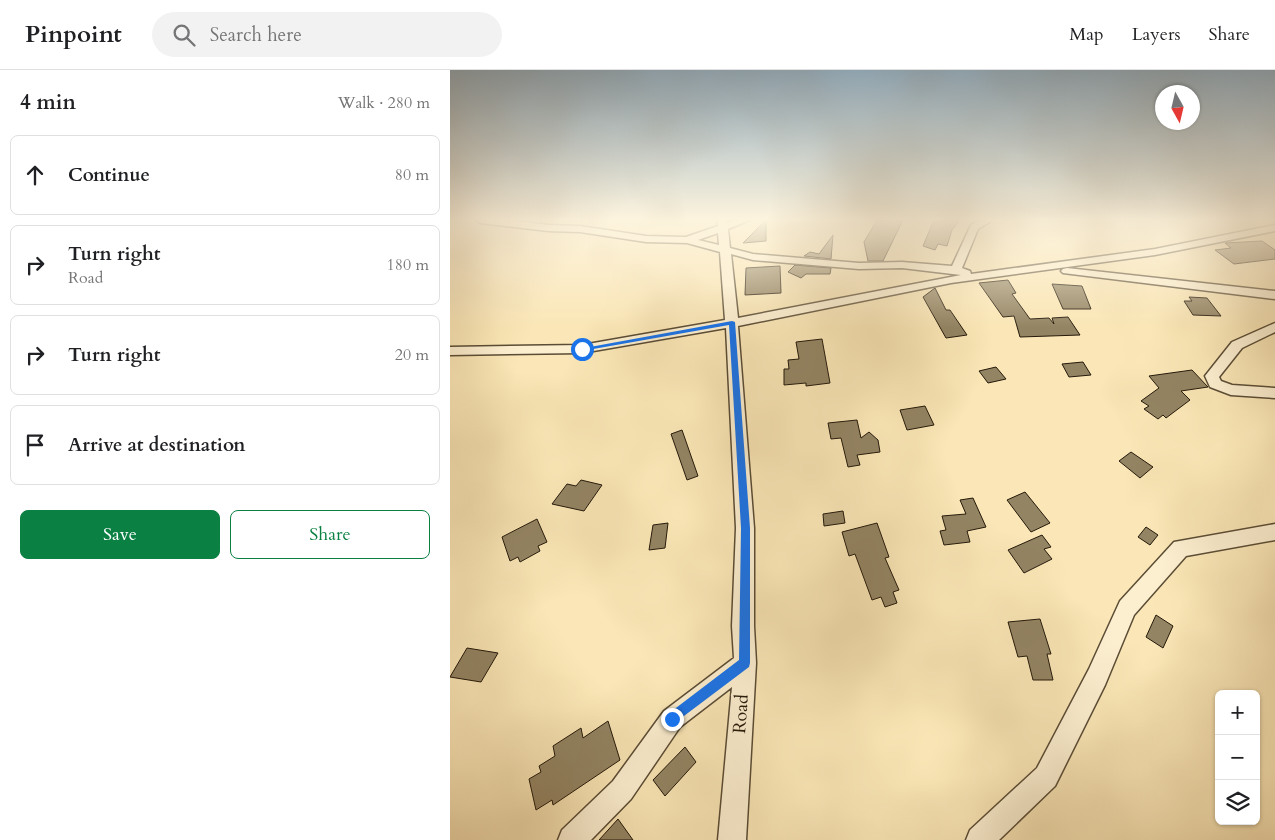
<!DOCTYPE html>
<html lang="en">
<head>
<meta charset="utf-8">
<style>
  :root { --surface:#fff; --page:#f2f2f2; --text:#202124; --muted:#757577; --line:#e0e0e0; --accent:#0b8043 }
  body { margin:0; font-family:Cardo,serif; background:var(--page); color:var(--text) }
  .controls { position:absolute; right:15px; bottom:15px; display:grid; overflow:hidden; border-radius:8px; box-shadow:0 1px 4px #0004 }
  .controls button { width:45px; height:45px; display:grid; place-items:center; padding:0; border:0; border-bottom:1px solid var(--line); background:var(--surface); color:var(--text); font:25px sans-serif }
  .compass { position:absolute; left:705px; top:15px; width:45px; height:45px; border-radius:50%; background:var(--surface); box-shadow:0 1px 4px #0004; rotate:172deg }
  .stop { position:absolute; width:15px; height:15px; margin:-11px; border:4px solid #1a73e8; border-radius:50%; background:#fff }
  .stop.end { background:#1a73e8; border-color:#fff; box-shadow:0 1px 5px #0008 }
  .list { margin:0; padding:0; list-style:none }
  h2 { display:flex; justify-content:space-between; align-items:center; height:65px; margin:0; padding:0 20px; font-size:21px }
  h2 small { font-size:16px; font-weight:400; color:var(--muted) }
  .list li { display:grid; grid-template-columns:32px 1fr auto; gap:15px; align-items:center; box-sizing:border-box; height:80px; margin:0 10px 10px; padding:0 10px; border:1px solid var(--line); border-radius:8px }
  .list b { display:block; font-size:19px; white-space:nowrap }
  .list p { margin:0; font-size:16px; white-space:nowrap; color:var(--muted) }
  .list em { font-size:16px; font-style:normal; color:var(--muted) }
  .actions { display:flex; gap:10px; padding:15px 20px }
  .actions a { flex:1; padding:11px 0; border:1px solid var(--accent); border-radius:8px; text-align:center; font-size:18px; color:var(--accent) }
  .actions .main { background:var(--accent); color:#fff }
  .icon { flex:none; width:28px; height:28px; fill:none; stroke:currentColor; stroke-width:2; stroke-linecap:round; stroke-linejoin:round }
  .map { position:relative; flex:none; width:825px; height:770px; overflow:hidden }
  header { display:flex; align-items:center; gap:30px; box-sizing:border-box; height:70px; padding:0 25px; background:var(--surface); border-bottom:1px solid var(--line) }
  header strong { font-size:24px }
  nav { display:flex; gap:28px; margin-inline-start:auto; font-size:18px }
  .search { width:350px; height:45px; background:var(--page); display:flex; align-items:center; gap:12px; box-sizing:border-box; padding:0 18px; border-radius:28px; color:var(--muted); font-size:19px }
  main { display:flex }
  aside { flex:1; background:var(--surface) }
  .map>svg:first-child { display:block }
  .building { fill:#938463; stroke:#24190a }
  .lines { fill:none; stroke-linecap:round; stroke-linejoin:round }
  .minor-casing { stroke:#5a4c35; stroke-width:3 }
  .minor { fill:#fcefd0; fill-rule:evenodd }
  .route { fill:#1a73e8 }
  .labels { text-anchor:middle; dominant-baseline:central; stroke-width:5; stroke-linejoin:round; paint-order:stroke }
  .street-label { font-size:18px; fill:#24190a; stroke:#fcefd0 }
</style>
</head>
<body>
<header>
<strong>Pinpoint</strong>
<div class="search"><svg class="icon" aria-label="search" viewBox="0 0 24 24"><circle cx="10" cy="10" r="6"/><path d="M15 15l6 6"/></svg>Search here</div>
<nav><a>Map</a><a>Layers</a><a>Share</a></nav>
</header>
<main>
<aside>
<h2>4 min<small>Walk · 280 m</small></h2>
<ul class="list">
<li><svg class="icon" aria-label="ahead" viewBox="0 0 24 24"><path d="M12 20V5M6 11l6-6 6 6"/></svg><div><b>Continue</b></div><em>80 m</em></li>
<li><svg class="icon" aria-label="right" viewBox="0 0 24 24"><path d="M7 20v-9h11M14 6l5 5-5 5"/></svg><div><b>Turn right</b><p>Road</p></div><em>180 m</em></li>
<li><svg class="icon" aria-label="right" viewBox="0 0 24 24"><path d="M7 20v-9h11M14 6l5 5-5 5"/></svg><div><b>Turn right</b></div><em>20 m</em></li>
<li><svg class="icon" aria-label="arrive" viewBox="0 0 24 24"><path d="M6 21V4h12l-3 4 3 4H6"/></svg><div><b>Arrive at destination</b></div></li>
</ul>
<div class="actions"><a class="main">Save</a><a>Share</a></div>
</aside>
<div class="map">
<svg width="825" height="770" viewBox="0 0 825 770">
  <rect width="100%" height="100%" fill="#fae6b6"/>
  <filter id="stains"><feTurbulence type="fractalNoise" baseFrequency=".004" numOctaves="4"/><feColorMatrix values="0 0 0 0 .2 0 0 0 0 .09 0 0 0 0 .02 0 0 0 .5 -.17"/></filter>
  <radialGradient id="worn" r=".72"><stop offset=".6" stop-color="#630" stop-opacity="0"/><stop offset="1" stop-color="#630" stop-opacity=".3"/></radialGradient>
  <path class="building" d="M316,150V171L293,173Z
    M427,150H453L433,191H418L414,172Z
    M484,150H510L502,160L497,176L488,174L485,180L473,176Z
    M383,165L381,189L354,186L360,182L369,184Z
    M812,171L825,180V189L784,194L765,180L781,178L775,173Z
    M345,195L381,198L380,204H356L351,208L338,202Z
    M330,196L331,223L295,225L296,198Z
    M558,210L566,223L562,224L580,249L599,248L604,254L602,248L618,247L630,265L570,267L564,246L553,247L529,213Z
    M602,214L632,216L641,239H613Z
    M485,218L496,240H500L517,265L496,268L473,227Z
    M739,227L757,228L771,246L743,245L734,231H742Z
    M372,269L380,313L356,316V313L334,315V299H339L338,290L349,289L346,272Z
    M633,292L641,305L619,307L612,294Z
    M546,297L556,309L538,313L529,301Z
    M742,300L758,317L731,321L740,330L716,348L713,345L708,349L694,339L699,336L691,331L709,318L699,306Z
    M475,336L484,355L457,360L450,340Z
    M407,350L411,368L419,362L428,370L430,382L407,385L410,395L398,397L391,368L381,369L378,353Z
    M232,360L248,406L237,410L221,364Z
    M681,382L703,397L690,408L669,391Z
    M131,410L152,415L134,441L102,434L117,414L126,416Z
    M575,422L600,453L581,462L557,430Z
    M523,428L536,457L517,461L520,472L494,475L490,461L496,460L492,446L516,444L510,430Z
    M393,441L395,453L374,456L373,444Z
    M87,449L97,472L88,476L90,481L70,492L68,487L60,491L52,467Z
    M218,453L215,478L199,480L203,455Z
    M427,453L439,487L435,488L449,520L443,522L447,533L435,537L431,527L422,530L405,484L399,486L392,462Z
    M696,457L708,465L700,475L688,467Z
    M592,465L601,477L594,479L602,489L574,503L558,480Z
    M706,545L723,556L713,578L696,567Z
    M590,549L601,584H597L603,610H583L577,586L568,587L558,552Z
    M17,578L48,583L31,612L0,607Z
    M158,651L170,690L103,735L102,730L86,740L79,709L91,702L89,696L105,686L103,676L131,658L133,668Z
    M235,677L246,692L215,726L203,710Z
    M168,749L183,770H149Z"/>
  <g class="lines">
    <defs>
      <path id="minor" d="M25,150H56L98,155L130,156L196,166L236,167L268,156L267,150H277V153L285,150H300L278,159L280,178L303,184L409,193L452,192L502,196L521,155L530,150H543L528,159L512,198L520,201L521,204L705,179L825,155V161L705,185L501,213L288,256L304,458V556L306,593L296,770H268L282,617L230,657L181,729L141,770H108L112,760L163,711L214,641L284,588L282,556L286,458L276,258L132,283L0,285V277L132,275L275,250L270,182L237,173L196,172L130,162L98,161L30,153ZM268,163L269,175L248,170ZM281,184L303,190L409,199L452,198L511,205L288,248Z
        M617,198L825,221V229L613,203L611,201L613,199Z
        M825,253V262L792,278L769,307L771,311L782,315L825,318V328L781,325L760,317L755,306L782,272Z
        M825,454V470L736,486L684,545L655,615L605,716L549,770H516L520,760L587,698L639,599L670,531L724,472Z"/>
    </defs>
    <use href="#minor" class="minor-casing"/>
    <use href="#minor" class="minor"/>
  </g>
  <linearGradient id="sky" x2="0" y2="1"><stop stop-color="#92acbd"/><stop offset="0.58" stop-color="#fdf4de"/><stop offset="1" stop-color="#fdf4de" stop-opacity="0"/></linearGradient>
  <rect width="825" height="258" fill="url(#sky)"/>
  <path class="route" d="M282,251L285,252L300,458V593L299,597L222,655L218,653L216,649L218,644L289,590L291,458L279,255L132,281L129,279Z"/>
  <g class="labels">
    <g class="street-label">
      <text transform="translate(291 644) rotate(-86)">Road</text>
    </g>
  </g>
  <rect width="100%" height="100%" filter="url(#stains)"/>
  <rect width="100%" height="100%" fill="url(#worn)"/>
</svg>
<div class="controls">
<button>+</button>
<button>−</button>
<button><svg class="icon" aria-label="layers" viewBox="0 0 24 24"><path d="M12 4l9 5-9 5-9-5zM3 14l9 5 9-5"/></svg></button>
</div>
<svg class="compass" viewBox="-18 -18 36 36"><path d="M0-13l5 13h-10z" fill="#e53935"/><path d="M0 13l5-13h-10z" fill="#757577"/></svg>
<div class="stop" style="left:132px;top:279px"></div>
<div class="stop end" style="left:222px;top:649px"></div>
</div>
</main>
</body>
</html>
